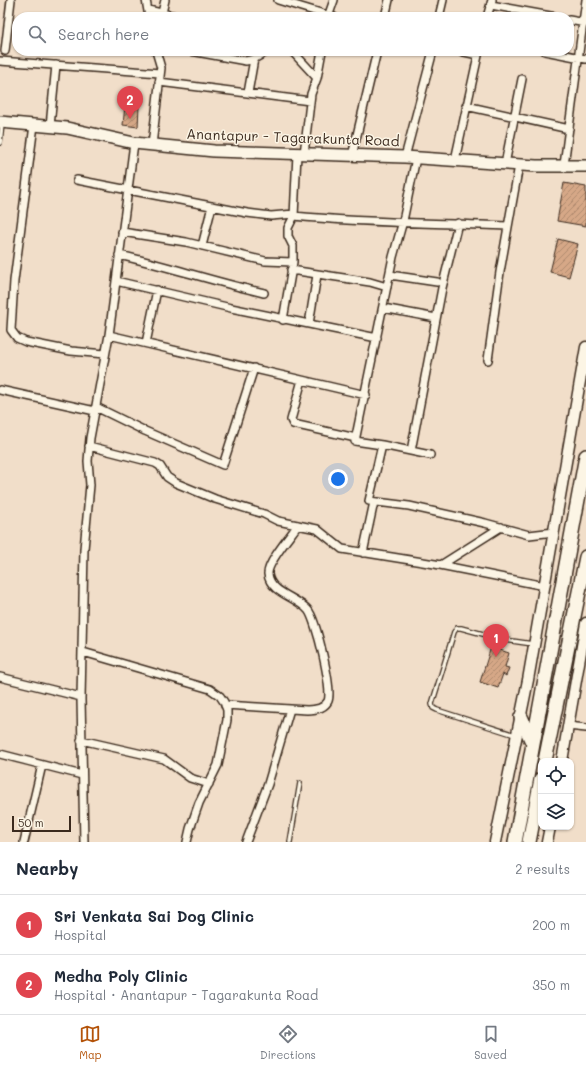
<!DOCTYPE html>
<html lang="en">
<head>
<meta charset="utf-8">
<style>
  :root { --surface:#fff; --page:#f6f6f7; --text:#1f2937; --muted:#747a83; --line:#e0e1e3; --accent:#b45309 }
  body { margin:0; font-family:Mali,sans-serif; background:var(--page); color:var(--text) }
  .controls { position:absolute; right:12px; bottom:12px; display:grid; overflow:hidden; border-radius:8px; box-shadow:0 1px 3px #0004 }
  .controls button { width:36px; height:36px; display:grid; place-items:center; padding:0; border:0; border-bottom:1px solid var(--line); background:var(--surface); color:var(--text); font:20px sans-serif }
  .scale { position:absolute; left:12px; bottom:10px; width:59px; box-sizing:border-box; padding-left:4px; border:2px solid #3b2a1e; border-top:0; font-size:11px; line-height:14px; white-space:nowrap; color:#3b2a1e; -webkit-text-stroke:3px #fcf5e5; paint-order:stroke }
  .you { position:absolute; left:338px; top:479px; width:14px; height:14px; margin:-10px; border:3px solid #fff; border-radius:50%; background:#1a73e8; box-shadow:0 0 0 6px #1a73e833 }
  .badge { display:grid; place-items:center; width:26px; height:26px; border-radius:50%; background:var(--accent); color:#fff; font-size:13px; font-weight:700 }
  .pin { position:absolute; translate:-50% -33px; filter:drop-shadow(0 1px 2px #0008) }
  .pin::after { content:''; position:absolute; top:21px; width:14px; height:12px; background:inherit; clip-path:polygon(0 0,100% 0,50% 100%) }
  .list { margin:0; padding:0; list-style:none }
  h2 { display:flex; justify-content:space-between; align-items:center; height:52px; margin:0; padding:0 16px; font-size:17px }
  h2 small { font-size:13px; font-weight:400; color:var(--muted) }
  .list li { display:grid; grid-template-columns:26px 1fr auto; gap:12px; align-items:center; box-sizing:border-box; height:60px; padding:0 16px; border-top:1px solid var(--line) }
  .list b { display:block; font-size:15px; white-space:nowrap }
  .list p { margin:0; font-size:13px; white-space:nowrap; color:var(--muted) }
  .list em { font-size:13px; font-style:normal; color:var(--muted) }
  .icon { flex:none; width:22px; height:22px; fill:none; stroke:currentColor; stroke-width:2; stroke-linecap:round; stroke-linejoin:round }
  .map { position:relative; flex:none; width:586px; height:842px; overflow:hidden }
  .search { position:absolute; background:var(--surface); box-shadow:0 1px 3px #0004; left:12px; right:12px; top:12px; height:44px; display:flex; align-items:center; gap:10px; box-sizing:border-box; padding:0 14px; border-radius:16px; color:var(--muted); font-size:15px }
  .sheet { height:172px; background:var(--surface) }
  nav { display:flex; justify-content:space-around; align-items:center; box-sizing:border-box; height:56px; border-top:1px solid var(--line); background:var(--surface); font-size:11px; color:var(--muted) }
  nav a { display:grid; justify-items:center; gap:2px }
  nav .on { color:var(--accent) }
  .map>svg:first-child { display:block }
  .building { fill:url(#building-hatch); stroke:#3b2a1e }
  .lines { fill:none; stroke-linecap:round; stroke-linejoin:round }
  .lane-casing { stroke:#3b2a1e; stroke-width:6 }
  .street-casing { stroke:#3b2a1e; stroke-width:10 }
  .secondary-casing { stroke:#3b2a1e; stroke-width:13 }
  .primary-casing { stroke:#3b2a1e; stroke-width:14 }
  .highway-casing { stroke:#3b2a1e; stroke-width:16 }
  .lane { stroke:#fcf5e5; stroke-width:3.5 }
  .street { stroke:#fcf5e5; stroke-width:7 }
  .secondary { stroke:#fcf5e5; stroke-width:10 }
  .primary { stroke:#fcf5e5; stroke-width:11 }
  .highway { stroke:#fcf5e5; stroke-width:13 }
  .labels { text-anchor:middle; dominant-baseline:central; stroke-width:3; stroke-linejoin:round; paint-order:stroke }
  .street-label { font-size:14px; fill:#3b2a1e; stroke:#fcf5e5 }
</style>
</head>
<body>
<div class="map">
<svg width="586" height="842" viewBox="0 0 586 842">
  <defs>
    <pattern id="building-hatch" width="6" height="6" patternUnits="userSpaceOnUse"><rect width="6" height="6" fill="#d6a887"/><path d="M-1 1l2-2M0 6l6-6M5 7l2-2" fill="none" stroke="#af896e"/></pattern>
  </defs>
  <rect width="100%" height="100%" fill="#f1dec9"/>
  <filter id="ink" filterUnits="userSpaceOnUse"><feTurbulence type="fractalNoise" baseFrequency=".025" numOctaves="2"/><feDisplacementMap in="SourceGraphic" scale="8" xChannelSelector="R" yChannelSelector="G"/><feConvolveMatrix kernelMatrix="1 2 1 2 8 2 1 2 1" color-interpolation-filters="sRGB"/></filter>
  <g filter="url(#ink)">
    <path class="building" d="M125,105L139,106L138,127L123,125Z
      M564,183L586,187V226L557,221Z
      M558,239L578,244L569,277L550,272Z
      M491,647L509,653L505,667L509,668L506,676L503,674L498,688L480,682Z"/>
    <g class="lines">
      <defs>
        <path id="lane" d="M0,143L2,124
          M515,735L437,710L433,708L432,704L454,632L457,628H461L505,640L533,644
          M290,842L300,783"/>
        <path id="street" d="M146,0L149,17
          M278,0L334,17
          M491,5L556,17
          M148,10L179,17
          M162,13L165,0
          M328,17L334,0
          M385,17L389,0
          M439,17L443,0
          M487,17L492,0
          M569,20L586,23
          M5,51L11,0
          M191,51L246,61L254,59L268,51
          M292,51L317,78L311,94L304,154
          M460,51L478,55
          M545,51L586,59
          M0,61L160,73
          M317,78L322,51
          M159,82L310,101
          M248,93L254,59
          M466,106L569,129
          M34,125L14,281L11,330L17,338L26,342L71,351L105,354
          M50,126L56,65
          M152,145L161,68L156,51
          M352,156L377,51
          M405,157L433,51
          M416,158L403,221L393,257L355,441L382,445L369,501L409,506L485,523L529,535L554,532
          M455,160L479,51
          M505,164L522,79
          M564,165L586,0
          M77,180L247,213L271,216L294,214
          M294,216C365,223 436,223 507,226
          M122,232L186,242L265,261L293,262
          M202,246L212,206
          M119,255C168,266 215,282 264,293
          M291,270L370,282L387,287
          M317,275L309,324L377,338
          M390,275L437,282
          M116,281L231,308L309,324
          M383,308L436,318
          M283,320L293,262V246L288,236V228L294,216L297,154
          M109,335L366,395
          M146,343L157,290
          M488,360L500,272L519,165
          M302,380L291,420L293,424L356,438
          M0,390L95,411
          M96,407L145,431L223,465L254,368
          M382,445L430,455
          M89,446L155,463L160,466L167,477L176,483L215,499L264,514L278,521L317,529L342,549L435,564L545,586
          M411,451L442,288L458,223
          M363,553L374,502
          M441,565L501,527
          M83,652L210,689L220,696L224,702L227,710V720L218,765L199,803L190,829L187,842
          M0,677L81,697
          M225,705L307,710C315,710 324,709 328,701C333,690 316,619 308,610C297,597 270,593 268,574C267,563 291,535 298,525
          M568,726L586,728
          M81,740L164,759L190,778L209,784
          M0,754L82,775
          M24,842L42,765
          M84,842L81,699L84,549L90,485L88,461L90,438L109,335L134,143
          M246,842L268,784L290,709"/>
        <path id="secondary" d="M562,761L586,623
          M495,842L528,680L586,347
          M547,842L550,827"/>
        <path id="primary" d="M0,122L67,128L134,143L214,151L405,157L536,166H586"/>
        <path id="highway" d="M521,717L533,744
          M545,761L586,557
          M515,842L586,456
          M529,842L541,779"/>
      </defs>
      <use href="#lane" class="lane-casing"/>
      <use href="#street" class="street-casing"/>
      <use href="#secondary" class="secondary-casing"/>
      <use href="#primary" class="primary-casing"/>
      <use href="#highway" class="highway-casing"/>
      <use href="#lane" class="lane"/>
      <use href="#street" class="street"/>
      <use href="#secondary" class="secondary"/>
      <use href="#primary" class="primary"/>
      <use href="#highway" class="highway"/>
    </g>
  </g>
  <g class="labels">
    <g class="street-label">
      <text transform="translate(293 137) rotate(2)">Anantapur - Tagarakunta Road</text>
    </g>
  </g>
</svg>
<div class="controls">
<button><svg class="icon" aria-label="locate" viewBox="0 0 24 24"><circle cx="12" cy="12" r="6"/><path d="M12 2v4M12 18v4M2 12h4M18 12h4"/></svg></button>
<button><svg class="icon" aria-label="layers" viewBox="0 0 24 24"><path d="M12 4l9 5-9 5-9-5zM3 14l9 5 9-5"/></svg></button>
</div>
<div class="scale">50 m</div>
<div class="you"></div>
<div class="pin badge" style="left:496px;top:657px;background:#e0444e">1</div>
<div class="pin badge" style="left:130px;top:119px;background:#e0444e">2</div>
<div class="search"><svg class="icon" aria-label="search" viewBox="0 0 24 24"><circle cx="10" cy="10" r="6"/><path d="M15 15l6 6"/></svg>Search here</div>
</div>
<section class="sheet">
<h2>Nearby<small>2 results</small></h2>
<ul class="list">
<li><span class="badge" style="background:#e0444e">1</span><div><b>Sri Venkata Sai Dog Clinic</b><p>Hospital</p></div><em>200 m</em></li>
<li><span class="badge" style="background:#e0444e">2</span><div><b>Medha Poly Clinic</b><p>Hospital · Anantapur - Tagarakunta Road</p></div><em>350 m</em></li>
</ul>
</section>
<nav>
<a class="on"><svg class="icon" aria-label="map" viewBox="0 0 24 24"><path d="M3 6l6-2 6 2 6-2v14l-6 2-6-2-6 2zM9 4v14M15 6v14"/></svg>Map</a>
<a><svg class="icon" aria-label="directions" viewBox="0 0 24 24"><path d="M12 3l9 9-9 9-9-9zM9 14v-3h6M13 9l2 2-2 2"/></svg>Directions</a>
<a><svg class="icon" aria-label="saved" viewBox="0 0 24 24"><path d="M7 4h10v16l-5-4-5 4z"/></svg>Saved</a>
</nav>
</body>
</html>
